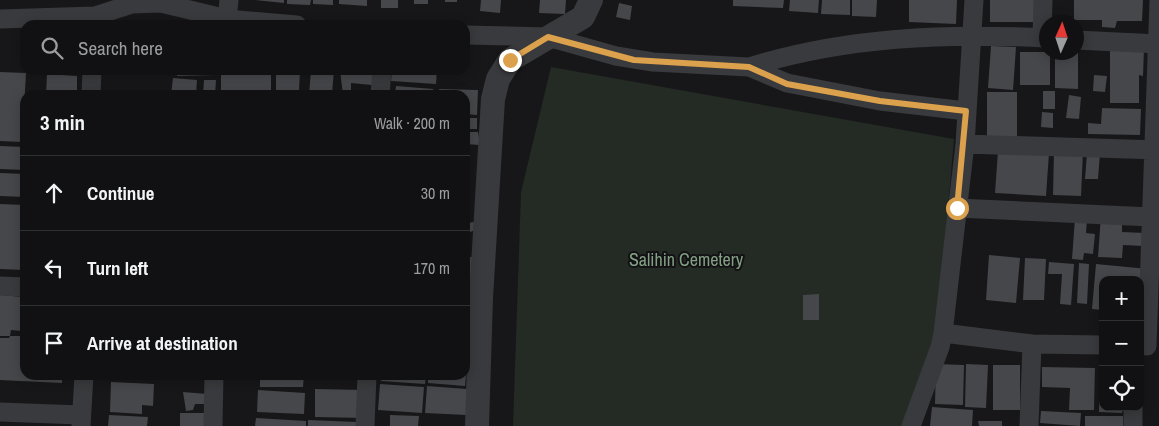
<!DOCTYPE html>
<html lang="en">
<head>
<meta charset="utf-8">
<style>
  :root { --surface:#111113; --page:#1a1a1c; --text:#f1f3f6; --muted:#9c9da0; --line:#303133 }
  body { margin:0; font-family:"Archivo Narrow",sans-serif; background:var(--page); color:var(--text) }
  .controls { position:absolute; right:15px; bottom:15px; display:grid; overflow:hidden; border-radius:10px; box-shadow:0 2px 12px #0003 }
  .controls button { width:45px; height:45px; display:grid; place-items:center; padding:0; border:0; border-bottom:1px solid var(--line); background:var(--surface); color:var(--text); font:25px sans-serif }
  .compass { position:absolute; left:1039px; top:15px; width:45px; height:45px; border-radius:50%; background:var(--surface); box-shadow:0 2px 12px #0003; rotate:3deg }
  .stop { position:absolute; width:15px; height:15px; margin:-11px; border:4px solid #dca14c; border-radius:50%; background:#fff }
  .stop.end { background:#dca14c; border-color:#fff; box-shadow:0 1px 5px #0008 }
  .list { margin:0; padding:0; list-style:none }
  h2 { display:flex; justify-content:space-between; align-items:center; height:65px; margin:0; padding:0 20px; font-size:21px }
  h2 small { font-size:16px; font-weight:400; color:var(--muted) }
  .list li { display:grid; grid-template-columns:32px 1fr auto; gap:15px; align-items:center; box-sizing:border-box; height:75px; padding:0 20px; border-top:1px solid var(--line) }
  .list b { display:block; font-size:19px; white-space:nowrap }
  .list em { font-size:16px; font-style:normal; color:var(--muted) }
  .icon { flex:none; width:28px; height:28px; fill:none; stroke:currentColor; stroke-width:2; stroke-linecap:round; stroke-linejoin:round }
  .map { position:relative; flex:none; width:1159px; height:426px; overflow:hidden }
  .search { position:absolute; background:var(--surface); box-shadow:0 2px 12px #0003; left:20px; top:20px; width:450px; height:55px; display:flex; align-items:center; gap:12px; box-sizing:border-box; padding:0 18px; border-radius:15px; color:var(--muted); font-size:19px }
  .panel { position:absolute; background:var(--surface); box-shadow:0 2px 12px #0003; left:20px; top:90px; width:450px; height:290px; border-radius:15px }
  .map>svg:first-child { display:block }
  .green { fill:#242a24 }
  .building { fill:#46474b }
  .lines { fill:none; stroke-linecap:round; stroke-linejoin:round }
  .minor { stroke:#393a3d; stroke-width:19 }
  .tertiary { stroke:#393a3d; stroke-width:24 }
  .route { stroke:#dca14c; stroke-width:6 }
  .labels { text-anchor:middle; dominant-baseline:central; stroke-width:4; stroke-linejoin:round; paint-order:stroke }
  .park-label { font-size:18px; fill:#84a084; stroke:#121214 }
</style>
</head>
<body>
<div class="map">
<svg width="1159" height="426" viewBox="0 0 1159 426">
  <rect width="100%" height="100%" fill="#171719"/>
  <path class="green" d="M551,67L954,139L936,348L908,426H513L521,192Z"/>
  <path class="building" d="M255,0H284V3Z
    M287,0H311L310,5L287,4Z
    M313,0H333V5L313,4Z
    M339,0H367V6L339,4Z
    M381,0H398V8H381Z
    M414,0H428V4H414Z
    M445,0H457V2H445Z
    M481,0H501L500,13L480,11Z
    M540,0H566L565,14L539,13Z
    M733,0H784L783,8L733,6Z
    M790,0H819L818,13L789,11Z
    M822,0H850V15L821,14Z
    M852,0H877L876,17L852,16Z
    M909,0H957L956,24L909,22Z
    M990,0H1039V22H990Z
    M1074,0H1143L1142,21H1117L1115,28L1102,27V20H1074Z
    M619,3L632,6L630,20L616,17Z
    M991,46L1016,47L1013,90L988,88Z
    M1110,48H1144L1143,76L1139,75V103H1110Z
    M1020,52H1050V85H1020Z
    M1055,52H1078V89L1055,88Z
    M177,70H216V75L177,76Z
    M221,70H271V92H221Z
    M276,70H300L299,91H276Z
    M311,70H334L332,94L309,95Z
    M340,70H372V85L351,83V95H343Z
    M392,70H437L436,84L391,81Z
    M0,72L26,73L22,142L0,141Z
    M47,74L77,76V95H46Z
    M1094,75L1107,76L1105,92L1093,91Z
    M173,78L197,80L196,95H171Z
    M204,80H216L215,95H203Z
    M396,86L433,89L436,95H395Z
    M439,89L478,90L477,115L465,114V95H441Z
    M1043,91H1055V109H1043Z
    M987,92H1017V138H987Z
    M1069,95L1081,97L1079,119L1066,118Z
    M1102,108L1141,109L1140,135L1088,134V123L1101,124Z
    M1042,112L1053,113V128L1041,127Z
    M465,118H477V129H465Z
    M465,132H478L480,145L465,144Z
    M0,146L25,147V170L0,169Z
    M1054,150L1083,151L1081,196L1053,195Z
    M998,151L1049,153L1046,196L995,193Z
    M1087,153H1100L1098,179H1085Z
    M0,173L25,174V197L0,196Z
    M465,178H468L467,206H465Z
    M0,204L25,205V270L0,269Z
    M465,211H467V223L474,222L475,230L468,233V251H465Z
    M1101,215L1122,216V232L1145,233L1144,246L1123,245L1122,258L1098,257Z
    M1075,218L1087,219L1086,233L1095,234L1093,254L1084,253L1083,260L1072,259Z
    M989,255L1020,258L1016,303L986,300Z
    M465,257H478V286H465Z
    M1025,258L1046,259L1044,300H1023Z
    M1049,262L1074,264L1071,305L1060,304L1062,274H1048Z
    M1079,263L1089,264L1087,304L1077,303Z
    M1096,264L1148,269L1140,280H1103V310L1092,309Z
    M819,294V320H803V295Z
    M0,295L24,297L22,331L11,330L10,336H0Z
    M465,300H472L470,329L465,328Z
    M465,333H469L468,359H465Z
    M10,336H25V375H62V383L0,380V338H9Z
    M936,364L964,365L963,405L935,404Z
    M966,364L988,365L986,408L965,407Z
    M993,365H1020V410H993Z
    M1042,367L1095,368L1094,410H1069L1070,388L1042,387Z
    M1100,370H1103V407H1123L1122,413L1099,412Z
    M111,375H154V380L110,378Z
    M260,375H304L303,387H260Z
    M382,375H426L425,384L381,381Z
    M428,375H466L465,386L428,383Z
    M111,382L154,384L153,406L142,405V414L110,412Z
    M380,384L424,387L422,413L378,410Z
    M427,386L467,389L466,415L425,413Z
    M315,389L364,390V418L315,417Z
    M258,390L305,393L304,414L257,412Z
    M183,392L207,394L206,404H195L193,410L186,411Z
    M932,407L973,410L972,426H930Z
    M1041,411L1081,413L1080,426L1040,423Z
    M180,413H206L205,426H180Z
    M109,415L148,417L147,426H108Z
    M390,415L419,416L418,426H390Z
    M1085,416H1123V426H1085Z
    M256,418L306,421V426H255Z
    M308,420L357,422L356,426H308Z
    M978,421H1002V426H979Z"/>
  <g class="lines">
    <path class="minor" d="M0,19L95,16L132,4L161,3L227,19L297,25
      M227,19L229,0
      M465,35L548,37L616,56L653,62L749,67L787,83L880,101L966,111
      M1042,38L1043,0
      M1076,40L1159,44
      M749,67C845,37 946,33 1046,38
      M91,95L92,70
      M380,95L382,70
      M965,144L1159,150
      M957,208L1151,217
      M0,286L25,287
      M943,333L965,144L974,0
      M1147,346L1159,0
      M0,412L81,415
      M81,426L84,375
      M213,426L214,375
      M365,426L367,375
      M911,426L940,347L943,333L1032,344L1103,345
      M1029,426L1032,344
      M1133,426V407"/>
    <path class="tertiary" d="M477,426L481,298L493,99L498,79L510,60L583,17L591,0"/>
  </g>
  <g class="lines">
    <path class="route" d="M510,60L548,37L634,60L749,67L787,84L880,101L966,111L957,208"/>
  </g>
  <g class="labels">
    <g class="park-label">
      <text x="686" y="259">Salihin Cemetery</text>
    </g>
  </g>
</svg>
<div class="controls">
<button>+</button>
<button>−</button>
<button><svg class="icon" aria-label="locate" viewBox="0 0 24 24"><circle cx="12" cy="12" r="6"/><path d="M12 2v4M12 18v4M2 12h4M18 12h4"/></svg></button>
</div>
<svg class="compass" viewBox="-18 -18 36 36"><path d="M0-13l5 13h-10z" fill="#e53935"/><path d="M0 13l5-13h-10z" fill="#9c9da0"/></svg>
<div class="stop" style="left:957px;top:208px"></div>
<div class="stop end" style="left:510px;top:60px"></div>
<div class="search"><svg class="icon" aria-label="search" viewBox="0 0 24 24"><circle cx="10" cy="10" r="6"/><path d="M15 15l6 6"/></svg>Search here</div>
<section class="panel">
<h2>3 min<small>Walk · 200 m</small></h2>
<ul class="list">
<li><svg class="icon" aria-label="ahead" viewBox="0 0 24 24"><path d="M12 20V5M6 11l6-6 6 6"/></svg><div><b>Continue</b></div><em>30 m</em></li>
<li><svg class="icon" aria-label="left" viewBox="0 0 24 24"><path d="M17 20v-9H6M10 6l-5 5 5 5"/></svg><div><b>Turn left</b></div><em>170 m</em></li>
<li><svg class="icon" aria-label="arrive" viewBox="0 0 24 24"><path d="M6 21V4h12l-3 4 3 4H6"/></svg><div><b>Arrive at destination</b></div></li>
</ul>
</section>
</div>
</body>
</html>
